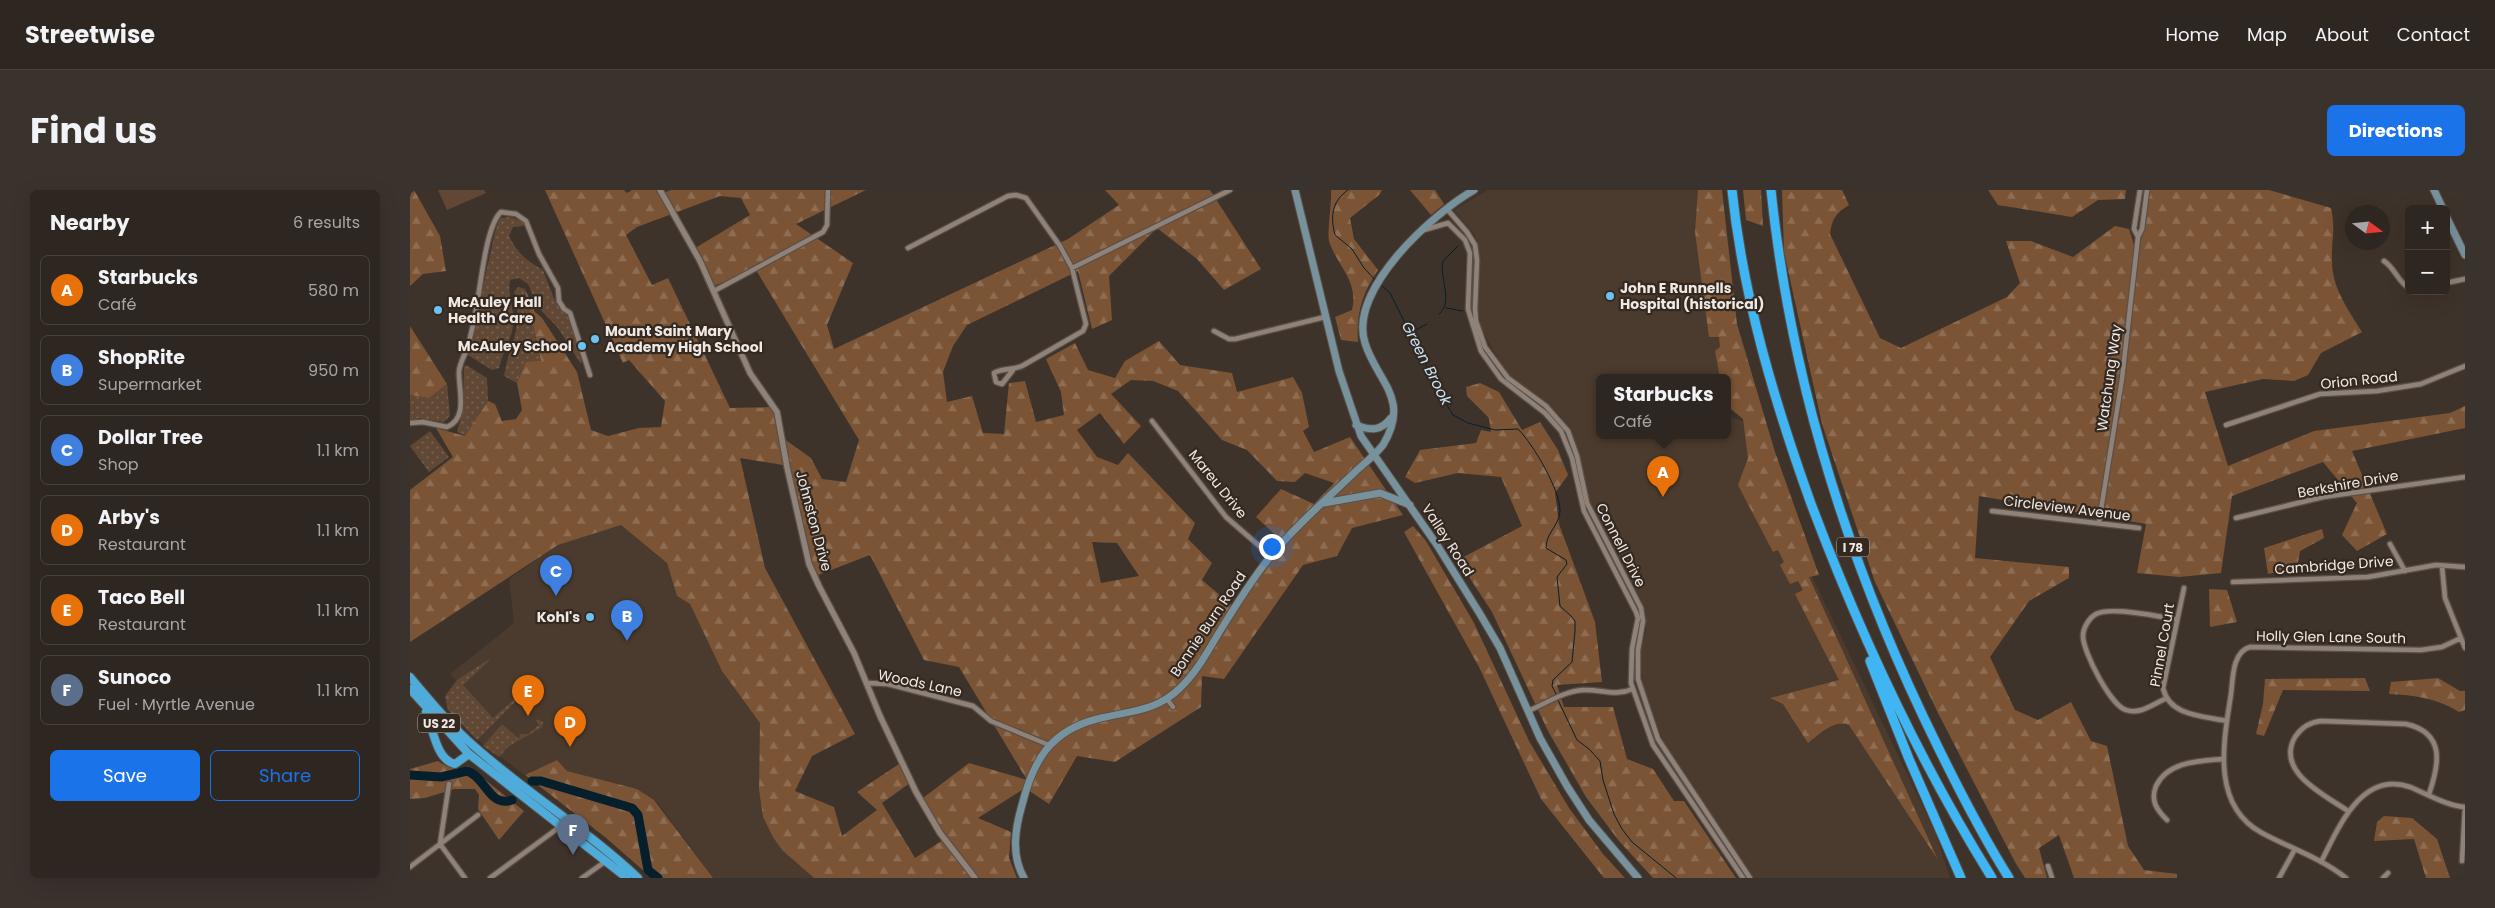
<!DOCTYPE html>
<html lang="en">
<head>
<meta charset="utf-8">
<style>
  :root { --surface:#2e2620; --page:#3a322d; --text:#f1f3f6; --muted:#a7a5a5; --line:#49433e; --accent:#1a73e8 }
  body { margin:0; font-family:Poppins,sans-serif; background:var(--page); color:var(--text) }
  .controls { position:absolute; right:15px; top:15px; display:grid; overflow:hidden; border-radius:8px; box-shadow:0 5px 20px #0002 }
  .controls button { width:45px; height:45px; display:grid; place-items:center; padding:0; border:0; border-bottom:1px solid var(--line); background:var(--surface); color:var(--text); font:25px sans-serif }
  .compass { position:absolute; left:1935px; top:15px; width:45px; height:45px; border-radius:50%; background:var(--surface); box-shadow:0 5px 20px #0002; rotate:105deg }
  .you { position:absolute; left:861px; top:356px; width:18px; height:18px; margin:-12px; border:4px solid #fff; border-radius:50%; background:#1a73e8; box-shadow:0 0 0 8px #1a73e833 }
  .badge { display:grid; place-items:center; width:32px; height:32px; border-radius:50%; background:var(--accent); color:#fff; font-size:16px; font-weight:700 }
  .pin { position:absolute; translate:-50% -41px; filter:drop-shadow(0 1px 2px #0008) }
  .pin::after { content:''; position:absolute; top:26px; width:18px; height:15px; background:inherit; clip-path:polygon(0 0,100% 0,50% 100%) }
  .popup { position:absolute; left:1186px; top:184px; width:135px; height:65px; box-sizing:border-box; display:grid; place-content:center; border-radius:8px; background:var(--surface); filter:drop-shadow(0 1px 4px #0005); font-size:16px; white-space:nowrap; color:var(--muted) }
  .popup b { font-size:19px; color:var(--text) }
  .popup::after { content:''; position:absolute; left:50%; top:100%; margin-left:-10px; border:10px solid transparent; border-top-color:var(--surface) }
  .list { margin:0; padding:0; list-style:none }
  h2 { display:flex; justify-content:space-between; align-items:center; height:65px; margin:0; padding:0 20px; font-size:21px }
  h2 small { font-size:16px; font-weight:400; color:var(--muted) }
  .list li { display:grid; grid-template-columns:32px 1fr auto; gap:15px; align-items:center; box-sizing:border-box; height:70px; margin:0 10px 10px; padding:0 10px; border:1px solid var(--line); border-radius:8px }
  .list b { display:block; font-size:19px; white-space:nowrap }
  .list p { margin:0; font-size:16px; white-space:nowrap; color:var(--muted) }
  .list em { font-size:16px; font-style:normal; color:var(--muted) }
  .actions { display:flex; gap:10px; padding:15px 20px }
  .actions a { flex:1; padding:11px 0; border:1px solid var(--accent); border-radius:8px; text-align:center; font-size:18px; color:var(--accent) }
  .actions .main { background:var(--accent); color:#fff }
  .map { position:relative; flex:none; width:2055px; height:688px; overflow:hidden; border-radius:8px }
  header { display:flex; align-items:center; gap:30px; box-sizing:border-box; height:70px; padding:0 25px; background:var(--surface); border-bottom:1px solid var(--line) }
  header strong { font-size:24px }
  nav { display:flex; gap:28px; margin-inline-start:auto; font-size:18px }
  .intro { display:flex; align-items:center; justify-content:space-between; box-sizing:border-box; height:120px; padding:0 30px }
  h1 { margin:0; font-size:35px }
  .button { padding:12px 22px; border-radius:8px; background:var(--accent); color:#fff; font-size:18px; font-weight:700 }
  main { display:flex; gap:30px; padding:0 30px }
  aside { flex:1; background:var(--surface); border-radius:8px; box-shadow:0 5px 20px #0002 }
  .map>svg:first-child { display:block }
  .built { fill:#4b3b2e }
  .grass { fill:url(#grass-dots) }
  .forest { fill:url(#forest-firs); fill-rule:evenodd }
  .pitch { fill:#614835 }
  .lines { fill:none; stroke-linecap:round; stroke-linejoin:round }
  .stream { stroke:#051f2d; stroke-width:1 }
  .river { stroke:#051f2d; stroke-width:9 }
  .minor-casing { stroke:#5a5049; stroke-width:7 }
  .tertiary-casing { stroke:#5a5049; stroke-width:8 }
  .secondary-casing { stroke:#5a5049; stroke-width:9 }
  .trunk-casing { stroke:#5a5049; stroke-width:10 }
  .motorway-casing { stroke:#5a5049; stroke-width:11 }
  .minor { stroke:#8f8278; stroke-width:4.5 }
  .tertiary { stroke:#8f8278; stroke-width:5.5 }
  .secondary { stroke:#77929d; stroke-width:7 }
  .trunk { stroke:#4facda; stroke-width:8 }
  .motorway { stroke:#3fb6f3; stroke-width:9 }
  .poi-dot { fill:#6ec2f3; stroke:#342921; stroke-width:2 }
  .labels { text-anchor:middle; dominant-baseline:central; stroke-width:4.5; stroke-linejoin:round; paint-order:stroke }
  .shield { fill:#342921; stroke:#b7afa9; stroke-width:1 }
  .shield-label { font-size:12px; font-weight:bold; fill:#efe8e3 }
  .poi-label { font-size:14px; font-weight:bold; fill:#efe8e3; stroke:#342921; text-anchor:start }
  .street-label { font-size:14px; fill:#efe8e3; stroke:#342921 }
  .water-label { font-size:15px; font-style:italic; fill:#c9e6f8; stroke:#342921 }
</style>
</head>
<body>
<header>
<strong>Streetwise</strong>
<nav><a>Home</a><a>Map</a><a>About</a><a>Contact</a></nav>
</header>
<div class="intro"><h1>Find us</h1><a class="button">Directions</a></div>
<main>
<aside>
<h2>Nearby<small>6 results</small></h2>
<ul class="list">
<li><span class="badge" style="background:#e8710a">A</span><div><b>Starbucks</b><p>Café</p></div><em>580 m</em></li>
<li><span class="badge" style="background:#3f7fe0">B</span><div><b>ShopRite</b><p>Supermarket</p></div><em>950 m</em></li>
<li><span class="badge" style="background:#3f7fe0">C</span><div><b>Dollar Tree</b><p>Shop</p></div><em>1.1 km</em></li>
<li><span class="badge" style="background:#e8710a">D</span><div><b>Arby's</b><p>Restaurant</p></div><em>1.1 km</em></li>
<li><span class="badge" style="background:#e8710a">E</span><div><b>Taco Bell</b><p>Restaurant</p></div><em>1.1 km</em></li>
<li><span class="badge" style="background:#5c6f8a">F</span><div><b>Sunoco</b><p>Fuel · Myrtle Avenue</p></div><em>1.1 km</em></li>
</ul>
<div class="actions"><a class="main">Save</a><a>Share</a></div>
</aside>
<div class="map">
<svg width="2055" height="688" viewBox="0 0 2055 688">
  <defs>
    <pattern id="grass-dots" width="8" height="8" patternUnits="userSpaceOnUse" patternTransform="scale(1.25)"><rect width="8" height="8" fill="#614835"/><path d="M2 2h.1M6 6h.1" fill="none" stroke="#786252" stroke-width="1.8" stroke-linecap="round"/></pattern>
    <pattern id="forest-firs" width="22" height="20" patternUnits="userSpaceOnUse" patternTransform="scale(1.25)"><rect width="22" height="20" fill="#7b5435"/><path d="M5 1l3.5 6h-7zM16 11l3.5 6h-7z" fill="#8e6d52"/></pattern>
  </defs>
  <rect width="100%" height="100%" fill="#3e332b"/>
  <path class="built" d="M1078,0H1293L1316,188H1189V246H1317V195L1322,228L1331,230L1344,240L1385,351L1525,642L1540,688H1343L1254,554L1233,497L1231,458L1236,442L1235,420L1178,308L1170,272L1151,226L1098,186L1071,138L1068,121L1070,65L1065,45L1044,20Z
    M211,335L257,373L267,406L280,414L312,481L351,534L349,600L353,627L372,660L404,688H303L247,612L227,599L157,581L147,570L115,585L64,547L38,520L57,503L40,484L104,433L99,389L148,355Z"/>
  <path class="grass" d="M100,27L112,31L114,36L103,37L99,46C107,63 117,71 133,80L145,111L158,127L172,169L171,174L148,138L129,118L118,94L109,88L100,90C97,107 107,124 102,141C99,153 92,165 89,178L82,180L58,165L85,42L90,28Z
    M108,97L115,99L131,172H116L107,193L94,186C100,150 114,140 104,102Z
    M56,175L77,188L78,211L55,246L47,242L53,220L54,177Z
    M37,194L40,226L34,232L9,228L0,231V205L19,208Z
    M20,241L39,267L19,282L0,256Z
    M78,470H80L53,495L83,528L109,505L107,502L109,500L112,505L67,550L38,520L35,506L47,490Z
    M127,529L133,532L132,537L98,557L89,567L73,556L92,534L109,549L110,544H118L129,535L126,531Z"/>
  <path class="forest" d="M0,0H4L30,46L36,81L13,84L0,96Z
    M135,0H214L217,3L222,0H249L251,4L261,0H456L386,34L443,73L417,135L424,159L658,49L709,15L695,0H800L851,79L814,100L787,69L747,38L699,86L702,130L682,139L668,81L557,135L543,156L533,182L537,212L562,206L573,243L594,244L599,193L615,191L626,232L654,225L651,202L636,169L665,153L678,180L705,188L715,171L749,151L770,175L822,183L827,202L883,187L892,203L899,237L893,241L904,262L940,247L993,325L942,338L927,366L893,375L814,489L792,486L791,517L705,572L667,566L639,614L615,598L568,628L601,642L599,668L607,688H404L372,660L363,647L353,627L349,600L350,533L312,481L280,414L267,406L257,373L211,335L148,355L0,452V300L43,267L26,238L55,246L78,211L85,214L92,231L106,229L112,220L107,193L116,172L131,171L115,99L125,122L132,128L167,182L181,240L198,246L229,238L251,237L255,211L219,170L213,173ZM310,6L331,8L340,25L282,60L301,97L346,80L449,250L436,292L412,289L401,268L370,246L363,217L320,218L258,88L242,95L216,45L227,37ZM721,190L743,191L768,201L812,250L837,260L867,291L885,292L895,283L924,293L904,314L871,299L846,327L874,353L825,418L792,390L802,373L778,349L785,333L718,263L708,275L687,267L667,240L690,223L714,254L731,236L701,204ZM330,268L373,275L403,387L460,365L514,470L549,477L617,590L559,573L509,611L533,650L505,668L472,613L500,593L489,574L447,602L467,620L432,646L424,617L385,601L402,566L445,544L355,378ZM682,352L707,353L729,386L691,393Z
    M921,0H972L969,5L940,28L944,49L968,80C952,104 946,123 948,152L931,150L925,127L942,120C949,91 927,76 919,51C917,41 922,13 921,0Z
    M1000,0H1025L1034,14L1021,25Z
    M1288,0H1312L1327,134L1365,262L1409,385L1399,387L1528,670L1439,535C1424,529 1410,544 1398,553L1373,514L1360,508L1429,490L1385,404L1393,400L1388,391L1380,394L1370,375L1374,372L1368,360L1363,362L1328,295L1338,268L1333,229L1317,216V188H1310L1305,161L1310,157L1309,147H1299L1285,42Z
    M1333,0H1351L1353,36L1336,30Z
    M1372,0H1432L1439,15C1426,23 1422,29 1420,44L1470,148L1491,158L1597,107L1610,93L1596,51H1621L1663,67L1705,36L1719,39L1728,68L1739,0H1859L1921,18C1926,41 1921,50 1922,72C1922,98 1939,121 1952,142L1911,163L1898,185L1884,191L1853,189L1795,202L1818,276L1904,241L2040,223L2055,216V238L1942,261L1977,344L1947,361L1932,345L1947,313L1913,272L1822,306L1811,383L1769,387L1727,383L1736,334L1569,306L1565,368L1659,377V388L1619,411L1580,467L1605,520L1628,530L1661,512L1681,551L1697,556L1718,656L1734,680L1767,684V688H1664L1649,645L1629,658L1637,688H1615L1605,672L1528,523L1465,392L1412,234L1374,62Z
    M1578,0H1716L1715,9L1688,10L1662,27L1588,15Z
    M0,136L37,194L19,208L0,205Z
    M1070,193L1089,202L1112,240L1130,232L1148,260L1158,285L1145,303L1149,334L1185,432L1192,492L1147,495L1154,517H1203L1217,569L1243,579L1264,611H1274L1326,688H1243L1209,651L1176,607L1138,541L1082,422L1048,370L1112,336L1091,287L1048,283L1005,293L995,287L1010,260L1066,253L1071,240L1081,242L1079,228L1057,206L1056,197Z
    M1003,336L1016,351L1064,433L1119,551L1159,618L1193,664L1215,688H1194L1131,609L1069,477L994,342Z
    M1912,339L1914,348L1890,361L1887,378L1858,384L1854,358Z
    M1799,399L1817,400L1827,432L1800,437Z
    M1955,488L1960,501L1873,500L1854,546L1846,544L1853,514L1855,489Z
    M2028,488L2050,501H2055V520L2049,522C2027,508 2004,505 1979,504L1981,492Z
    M147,570L157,581L227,599L244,610L303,688H242L195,647L115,585Z
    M28,571C39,578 45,581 58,576L114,621L89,650L68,619L69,605L65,599H44L15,608L0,609V579Z
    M1974,626L2002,628L2027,649L2040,688H2016L2004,649L1964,651L1967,632Z"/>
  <path class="pitch" d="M28,0H74L76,3L37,20Z"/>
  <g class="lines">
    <path class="stream" d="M938,0C922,11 920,26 925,45L942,59L954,78L966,91
      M971,95L980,103L1032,207L1043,225L1058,233L1085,240L1108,239C1123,254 1151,301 1150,322C1148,337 1136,343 1136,358L1156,370L1157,374L1147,387L1150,416L1161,426L1165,431V441L1162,472L1143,490L1142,496L1147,506
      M1036,118L1053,121
      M1029,124C1044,113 1029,87 1033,71L1048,56
      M1000,143L1017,134
      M1148,510L1167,550L1179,559L1190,571L1193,590L1204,624L1212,639L1222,652L1266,688"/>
    <path class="river" d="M0,585L31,587L57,581C76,587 79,618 102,610
      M122,591H131L222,618L228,625L238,680L248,688"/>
    <defs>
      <path id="minor" d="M1730,0L1724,39L1728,47L1732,39L1737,0
        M1037,19L1057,42L1065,55L1067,70L1065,119L1066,131L1075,157L1098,188L1136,216L1158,241L1167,266L1177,313L1231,418L1233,431L1228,460V489L1248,549L1340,688
        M1014,40L1038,33L1055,50L1060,63L1058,119L1071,161L1091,189L1135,223L1151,241L1162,268L1174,321L1226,422L1228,428L1222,459L1221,493L1243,555L1333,688
        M498,58L598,6L606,5L616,8L650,56L662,78L676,134L673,141L612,176C603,180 592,178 584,183L586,192L592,194L603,180
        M1974,71C1985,78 1988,92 1999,98
        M662,78L820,0
        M2036,93L2055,89
        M304,101L413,42L417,35L418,0
        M804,141L819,149H825L915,127
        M742,231L816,327L861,366
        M0,233L13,232L37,237C59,228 48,198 49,181C50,173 54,166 57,159C60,148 63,137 65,125C70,104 75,36 91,22L106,24L116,31L129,64L148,98L149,111L154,119L160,123L180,185
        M1816,235L1910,204L1967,201L2011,194L2055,176
        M1582,321L1729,338
        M1826,328L1913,307L2055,287
        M1689,332L1712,189L1728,47
        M1980,354L1995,381
        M2032,376L2035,408L2055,458
        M1823,392L1958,387L2026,375L2055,377
        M1774,398L1753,498C1759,526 1793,526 1817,531
        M457,493L478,494L563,516L581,531L639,555
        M757,509L763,517
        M1755,509C1743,514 1730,525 1716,520C1701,516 1673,462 1673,446C1673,438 1679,428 1686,424C1702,416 1748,427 1766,429
        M1118,521C1135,514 1154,501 1173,500C1191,499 1204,507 1223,499
        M39,594L30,654L55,688
        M1938,621C1915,605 1865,582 1885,547C1891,538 1900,532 1911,531L1996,534C2036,543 2029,575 2019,604
        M1757,630C1747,620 1740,611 1746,596C1758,571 1790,571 1813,569
        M2052,671L2055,617
        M1911,672C1928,639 1951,580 2000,597C2017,604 2037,616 2055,617
        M1638,676L1642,688
        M0,677L68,625
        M80,688L151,636
        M172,688L196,671
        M1869,688L1885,659
        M1936,688C1911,668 1880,658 1852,643C1800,615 1814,550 1821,504C1823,489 1822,462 1840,457L2011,460L2032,457L2051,448
        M1973,688L1978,683"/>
      <path id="tertiary" d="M250,0L290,71L340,183L367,222L377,277L399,374L409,396L444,463L470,526L506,602L530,643L565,688"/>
      <path id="secondary" d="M885,0L929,181L951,246L1027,355L1070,424L1090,458L1130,548L1157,596L1179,630L1228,688
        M2024,0L2033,19
        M2036,26L2055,65
        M946,235C961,241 971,241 981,228
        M914,313L970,303L1000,315
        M614,688C601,665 605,639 612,615C623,571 640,541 687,529C717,521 746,522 770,498C786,483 796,464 807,446C824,418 840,392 860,367C885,336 917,309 946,281C955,273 965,265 973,255C1001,208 967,192 955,153C938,100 1022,24 1064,0"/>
      <path id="trunk" d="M0,487C20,511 41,536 65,557C117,603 177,640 228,688
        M0,499L59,564L217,688
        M16,522C23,538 26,570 45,574L59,564"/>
      <path id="motorway" d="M1322,0C1333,107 1364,210 1400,311C1449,442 1508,569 1582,688
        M1361,0C1381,193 1441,381 1527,555C1549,600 1572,645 1599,688
        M1460,471L1499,569L1551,688"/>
    </defs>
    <use href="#minor" class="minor-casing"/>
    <use href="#tertiary" class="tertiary-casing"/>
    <use href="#secondary" class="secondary-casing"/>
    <use href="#trunk" class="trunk-casing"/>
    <use href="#motorway" class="motorway-casing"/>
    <use href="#minor" class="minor"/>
    <use href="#tertiary" class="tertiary"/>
    <use href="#secondary" class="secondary"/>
    <use href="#trunk" class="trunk"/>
    <use href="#motorway" class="motorway"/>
  </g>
  <g class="poi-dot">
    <circle cx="1200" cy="106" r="5"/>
    <circle cx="28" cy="120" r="5"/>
    <circle cx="185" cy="149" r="5"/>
    <circle cx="172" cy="156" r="5"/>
    <circle cx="180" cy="427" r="5"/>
  </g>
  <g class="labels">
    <g class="shield">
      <rect x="1427" y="347.5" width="32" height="19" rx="4"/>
      <rect x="8" y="523.5" width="42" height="19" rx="4"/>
    </g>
    <g class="shield-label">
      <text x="1443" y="357">I 78</text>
      <text x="29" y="533">US 22</text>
    </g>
    <g class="poi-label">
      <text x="1210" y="98">John E Runnells<tspan x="1210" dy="16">Hospital (historical)</tspan></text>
      <text x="38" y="112">McAuley Hall<tspan x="38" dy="16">Health Care</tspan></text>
      <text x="195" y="141">Mount Saint Mary<tspan x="195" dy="16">Academy High School</tspan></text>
      <text x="162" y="156" text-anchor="end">McAuley School</text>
      <text x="170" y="427" text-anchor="end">Kohl's</text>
    </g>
    <g class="street-label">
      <text transform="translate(1699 188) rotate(-82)">Watchung Way</text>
      <text transform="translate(1949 190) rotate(-6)">Orion Road</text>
      <text transform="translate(808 294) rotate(51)">Mareu Drive</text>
      <text transform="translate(1938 294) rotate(-10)">Berkshire Drive</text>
      <text transform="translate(1657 318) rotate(7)">Circleview Avenue</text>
      <text transform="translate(404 331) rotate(75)">Johnston Drive</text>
      <text transform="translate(1038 350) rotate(57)">Valley Road</text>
      <text transform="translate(1211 355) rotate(63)">Connell Drive</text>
      <text transform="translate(1924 375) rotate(-4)">Cambridge Drive</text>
      <text transform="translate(798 434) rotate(-56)">Bonnie Burn Road</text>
      <text transform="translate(1921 447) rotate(1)">Holly Glen Lane South</text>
      <text transform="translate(1752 455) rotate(-80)">Pinnel Court</text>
      <text transform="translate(510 493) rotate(12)">Woods Lane</text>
    </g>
    <g class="water-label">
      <text transform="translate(1017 173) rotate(63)">Green Brook</text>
    </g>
  </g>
</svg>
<div class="controls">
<button>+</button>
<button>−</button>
</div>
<svg class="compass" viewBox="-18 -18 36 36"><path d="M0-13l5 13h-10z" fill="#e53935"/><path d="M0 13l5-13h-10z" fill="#a7a5a5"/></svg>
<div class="you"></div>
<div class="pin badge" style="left:1253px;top:307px;background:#e8710a">A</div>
<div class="popup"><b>Starbucks</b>Café</div>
<div class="pin badge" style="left:217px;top:451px;background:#3f7fe0">B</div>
<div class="pin badge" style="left:146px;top:406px;background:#3f7fe0">C</div>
<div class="pin badge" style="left:160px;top:557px;background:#e8710a">D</div>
<div class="pin badge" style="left:118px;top:526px;background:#e8710a">E</div>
<div class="pin badge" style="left:163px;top:665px;background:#5c6f8a">F</div>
</div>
</main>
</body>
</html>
